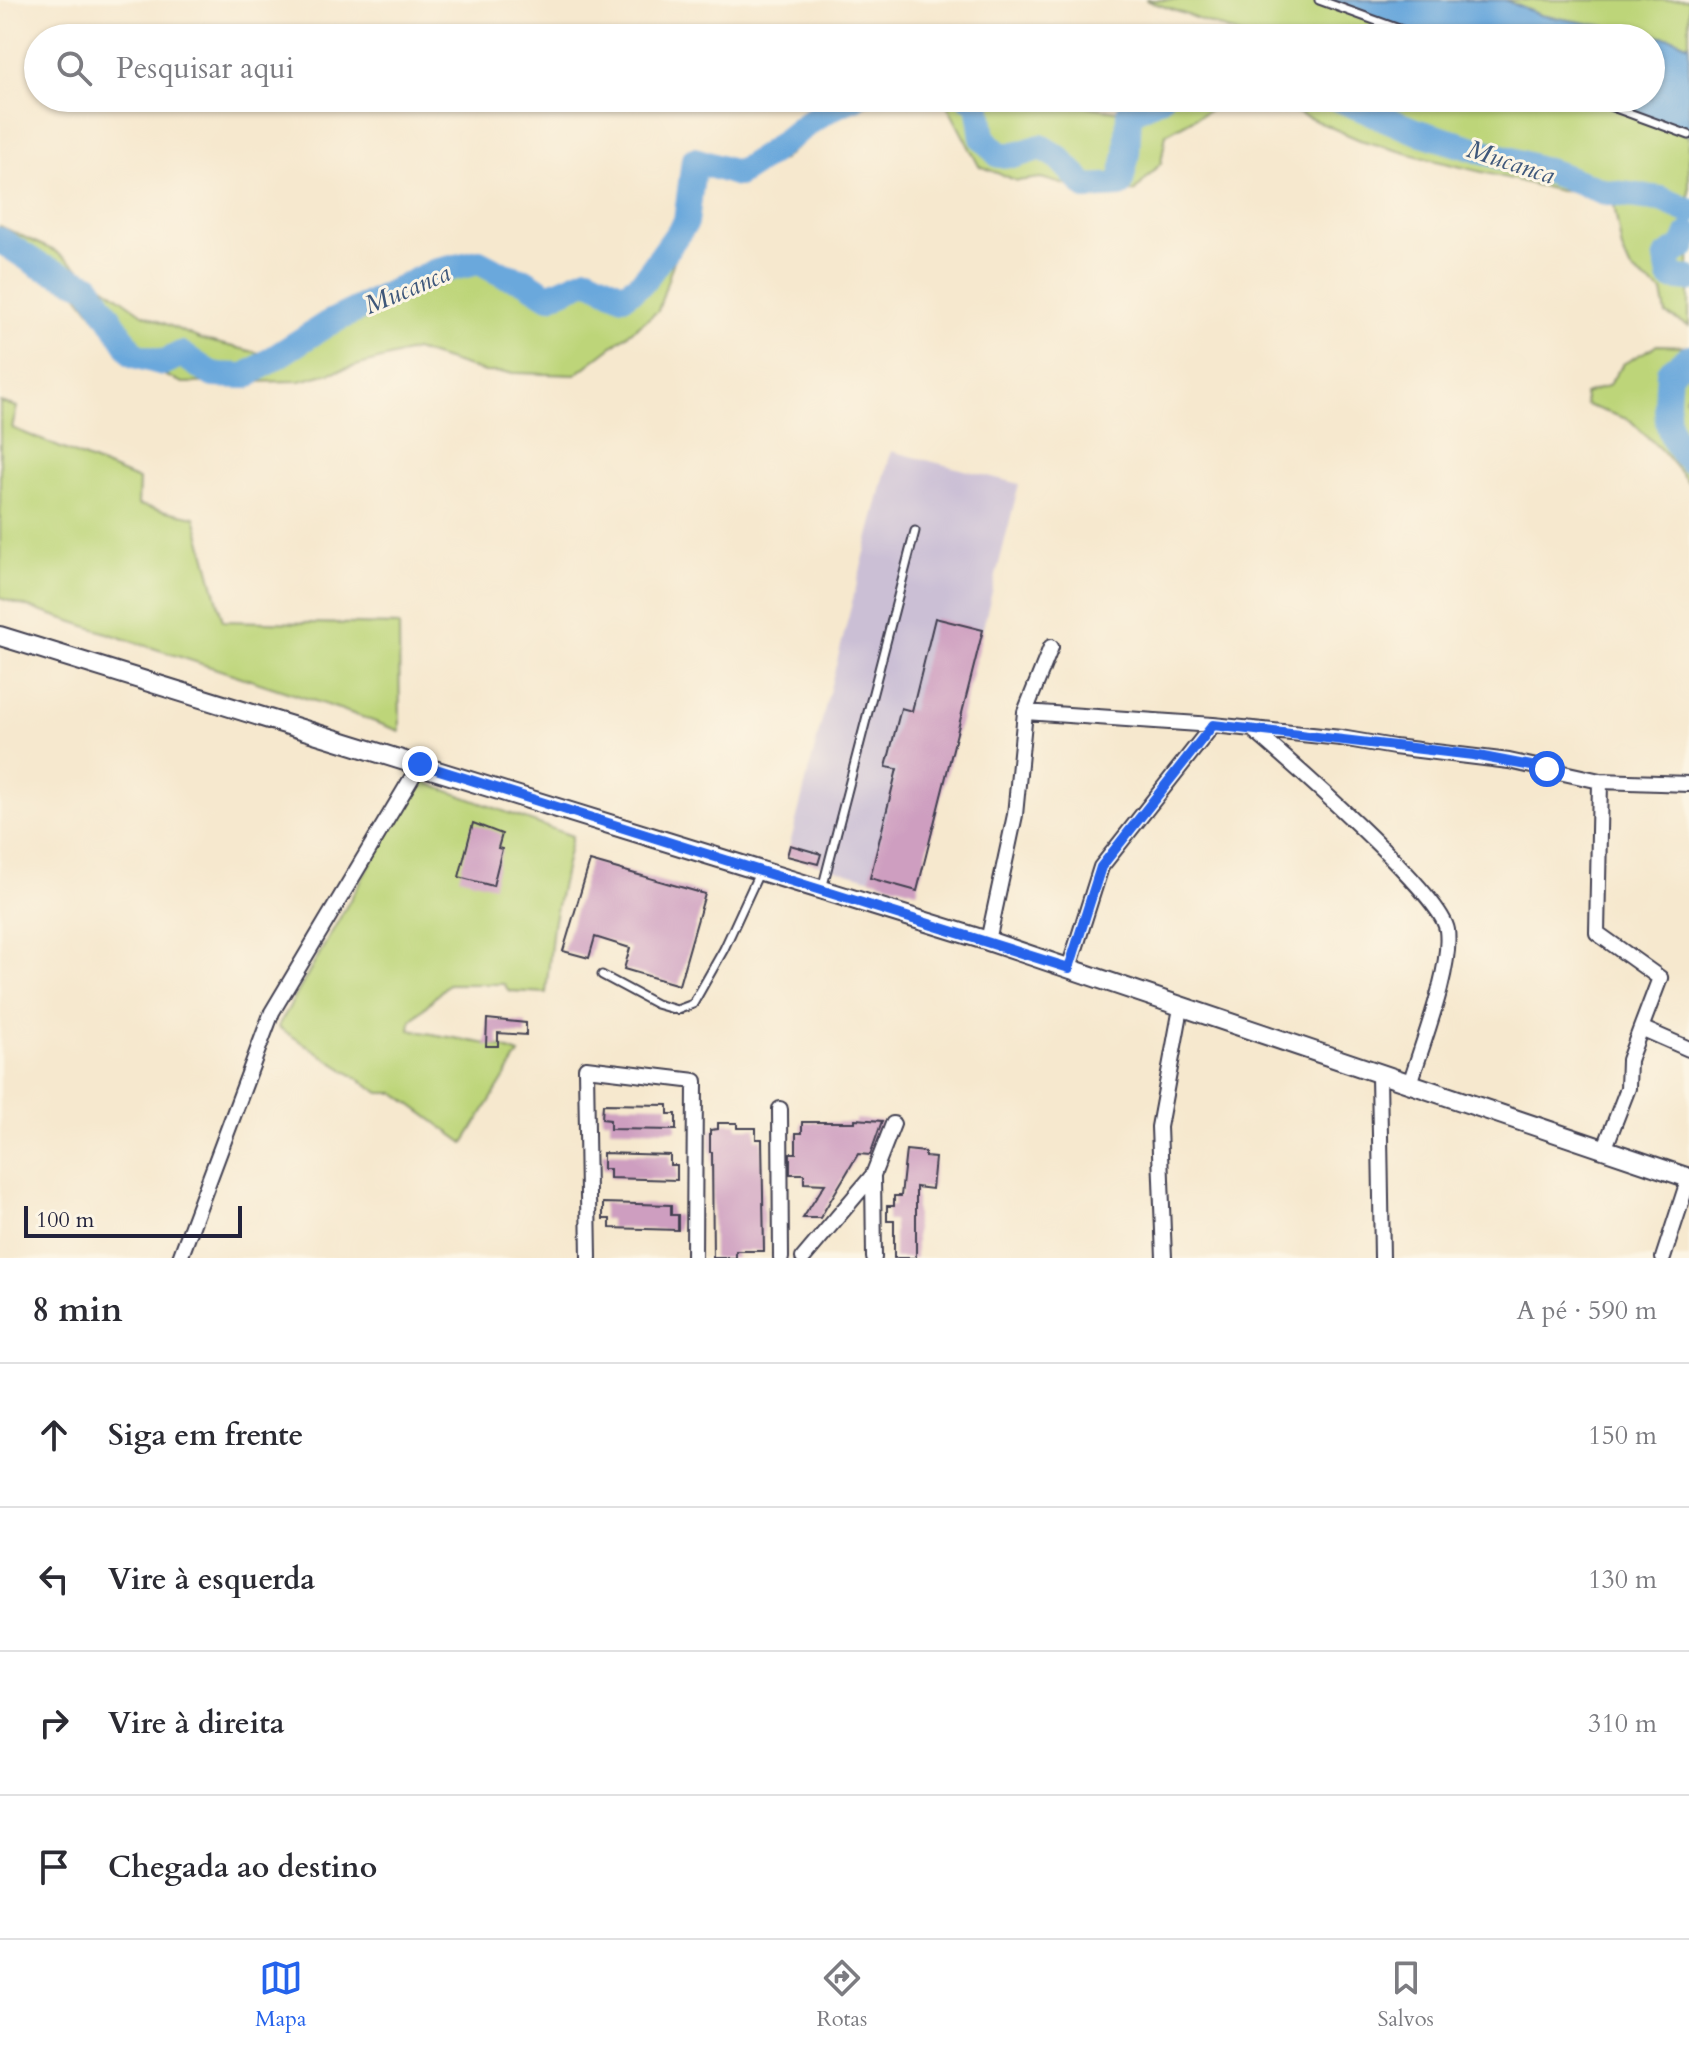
<!DOCTYPE html>
<html lang="pt">
<head>
<meta charset="utf-8">
<style>
  :root { --surface:#fff; --page:#f7f7f7; --text:#2b2b33; --muted:#7c7c81; --line:#e1e1e2; --accent:#2563eb }
  body { margin:0; font-family:Cardo,serif; background:var(--page); color:var(--text) }
  .scale { position:absolute; left:24px; bottom:20px; width:218px; box-sizing:border-box; padding-left:8px; border:4px solid #22223b; border-top:0; font-size:22px; line-height:28px; white-space:nowrap; color:#22223b; -webkit-text-stroke:6px #fcf5e5; paint-order:stroke }
  .stop { position:absolute; width:24px; height:24px; margin:-18px; border:6px solid #2563eb; border-radius:50%; background:#fff }
  .stop.end { background:#2563eb; border-color:#fff; box-shadow:0 2px 8px #0008 }
  .list { margin:0; padding:0; list-style:none }
  h2 { display:flex; justify-content:space-between; align-items:center; height:104px; margin:0; padding:0 32px; font-size:34px }
  h2 small { font-size:26px; font-weight:400; color:var(--muted) }
  .list li { display:grid; grid-template-columns:52px 1fr auto; gap:24px; align-items:center; box-sizing:border-box; height:144px; padding:0 32px; border-top:2px solid var(--line) }
  .list b { display:block; font-size:30px; white-space:nowrap }
  .list em { font-size:26px; font-style:normal; color:var(--muted) }
  .icon { flex:none; width:44px; height:44px; fill:none; stroke:currentColor; stroke-width:2; stroke-linecap:round; stroke-linejoin:round }
  .map { position:relative; flex:none; width:1689px; height:1258px; overflow:hidden }
  .search { position:absolute; background:var(--surface); box-shadow:0 2px 6px #0004; left:24px; right:24px; top:24px; height:88px; display:flex; align-items:center; gap:20px; box-sizing:border-box; padding:0 28px; border-radius:44px; color:var(--muted); font-size:30px }
  .sheet { height:680px; background:var(--surface) }
  nav { display:flex; justify-content:space-around; align-items:center; box-sizing:border-box; height:112px; border-top:2px solid var(--line); background:var(--surface); font-size:22px; color:var(--muted) }
  nav a { display:grid; justify-items:center; gap:4px }
  nav .on { color:var(--accent) }
  .map>svg:first-child { display:block }
  .industrial { fill:#cbbfd5 }
  .green { fill:#bdd579; stroke:#707c5a; stroke-width:2 }
  .water { fill:#6aa8dc; stroke:#46658c; stroke-width:2 }
  .lines { fill:none; stroke-linecap:round; stroke-linejoin:round }
  .river { stroke:#6aa8dc; stroke-width:26 }
  .building { fill:#ce9ec0 }
  .service-casing { stroke:#424051; stroke-width:11 }
  .minor-casing { stroke:#424051; stroke-width:18 }
  .tertiary-casing { stroke:#424051; stroke-width:22 }
  .service { stroke:#fff; stroke-width:7 }
  .minor { stroke:#fff; stroke-width:14 }
  .tertiary { stroke:#fff; stroke-width:18 }
  .route { stroke:#2563eb; stroke-width:10 }
  .labels { text-anchor:middle; dominant-baseline:central; stroke-width:6; stroke-linejoin:round; paint-order:stroke }
  .water-label { font-size:26px; font-style:italic; fill:#3f587b; stroke:#fcf5e5 }
</style>
</head>
<body>
<div class="map">
<svg width="1689" height="1258" viewBox="0 0 1689 1258">
  <rect width="100%" height="100%" fill="#fcf5e5"/>
  <filter id="ink" filterUnits="userSpaceOnUse"><feTurbulence type="fractalNoise" baseFrequency=".0125" numOctaves="2"/><feDisplacementMap in="SourceGraphic" scale="16" xChannelSelector="R" yChannelSelector="G"/><feConvolveMatrix kernelMatrix="1 2 1 2 8 2 1 2 1" color-interpolation-filters="sRGB"/></filter>
  <filter id="wash" filterUnits="userSpaceOnUse"><feTurbulence type="fractalNoise" baseFrequency=".006" numOctaves="4" result="noise"/><feDisplacementMap in="SourceGraphic" scale="32" xChannelSelector="R" yChannelSelector="G"/><feGaussianBlur stdDeviation="1.8" result="paint"/><feColorMatrix in="noise" values="0 0 0 0 0 0 0 0 0 0 0 0 0 0 0 0 0 1.4 0 .05"/><feComposite in="paint" operator="in"/></filter>
  <g filter="url(#wash)">
    <rect width="100%" height="100%" fill="#f6e8ce"/>
    <path class="industrial" d="M891,451L1019,484L917,891L787,856Z"/>
    <path class="green" d="M1146,0H1689V199L1675,195L1689,203V326L1666,314L1662,292L1631,270L1622,250L1612,193L1560,191L1424,158L1360,140L1270,101H1226L1166,134L1161,163L1134,192L1087,191L1041,178L1017,181L979,166L945,101L940,98H1034L1129,113L1160,98H1651V38H1250Z
      M855,98H888L833,115L782,160L738,174C750,166 763,158 775,149C801,129 823,108 855,98Z
      M686,222L658,311L575,375L485,372L415,350L300,381L183,383L130,361L77,294L0,249V226L55,251L143,314L200,339L276,357L327,324L434,272L479,262L504,275L525,281L549,296L588,279L623,296L643,282Z
      M1657,345L1689,346V392L1685,397L1689,404V483L1663,452L1630,420L1586,405L1584,394L1608,386L1623,364Z
      M0,402L17,407L12,428L139,480L138,505L195,517L223,621L399,625L400,731L342,710L0,598Z
      M418,780L572,836L553,925L546,993L509,991L504,984H448L411,1021L410,1030L498,1046L519,1054L464,1143L395,1093H380L278,1027Z"/>
    <path class="water" d="M1319,0H1505L1540,15L1673,38L1689,45V135L1588,98H1651V38H1424Z"/>
    <g class="lines">
      <path class="river" d="M969,98L978,101L983,138L999,155H1016L1041,147L1059,158L1086,187L1120,185L1127,155L1129,113L1160,98
        M1336,98L1415,131L1554,173L1605,192L1661,199L1689,211
        M1689,234L1684,246L1666,257L1670,277L1689,279
        M0,240L40,266L89,286L134,355L163,363L181,354L213,375L246,376L327,324L434,272L479,262L504,275L525,281L549,296L588,279L623,296L643,282L686,222L694,160L738,174C750,166 763,158 775,149C801,129 823,108 855,98
        M1689,357L1669,372C1667,409 1661,431 1689,460"/>
    </g>
    <g id="blocks">
      <path class="building" d="M935,618L983,630L917,891L870,878L897,769L886,767L901,708L912,711Z
        M473,823L502,834L498,848L502,849L493,886L459,877Z
        M790,845L821,854L818,864L787,856Z
        M590,861L705,894L679,985L624,969L630,948L595,937L589,958L563,951Z
        M487,1019L526,1023V1035L498,1033V1046H486Z
        M603,1104L668,1105V1114H676V1130L610,1129V1120L602,1119Z
        M855,1119L882,1121L870,1155L858,1154L820,1218H803L825,1184L804,1183V1174H790V1153H796V1133H802V1122H855Z
        M718,1123H737V1128H756V1139H762L764,1251H736V1258H713L712,1152H710V1130L718,1129Z
        M906,1150L925,1152V1157L935,1158L932,1189L916,1187V1258H894V1221H887V1206H894V1196H901Z
        M603,1153L670,1155V1165H677V1180L610,1178V1169H603Z
        M603,1203L671,1205V1215H678V1230L610,1228V1219H603Z"/>
    </g>
  </g>
  <g filter="url(#ink)">
    <use href="#blocks" fill-opacity="0" stroke="#424051" stroke-width="2"/>
    <g class="lines">
      <defs>
        <path id="service" d="M1319,0L1424,38
          M1588,98L1689,135
          M822,889L915,531
          M602,975L656,1004L677,1010L693,1004L724,949L759,873"/>
        <path id="minor" d="M1025,712L1213,725L1341,738L1394,747L1509,761L1600,781L1689,784
          M1252,729C1287,759 1442,894 1447,930C1452,969 1422,1044 1410,1084
          M1600,781L1597,933L1660,978L1641,1028
          M988,941L1015,815L1025,712L1051,647
          M1069,968L1101,867L1213,725
          M1379,1075L1382,1258
          M780,1109L781,1258
          M1604,1150L1628,1088L1629,1060L1641,1028L1689,1049
          M180,1258L272,1012L420,764
          M589,1258L586,1068L695,1081L694,1258
          M803,1258L873,1175
          M874,1258L873,1175L893,1124
          M1164,1258L1159,1127L1181,1008
          M1663,1258L1689,1178"/>
        <path id="tertiary" d="M0,636L988,941L1689,1178"/>
      </defs>
      <use href="#service" class="service-casing"/>
      <use href="#minor" class="minor-casing"/>
      <use href="#tertiary" class="tertiary-casing"/>
      <use href="#service" class="service"/>
      <use href="#minor" class="minor"/>
      <use href="#tertiary" class="tertiary"/>
    </g>
  </g>
  <g class="lines" filter="url(#ink)">
    <path class="route" d="M420,764L1069,968L1101,867L1213,725L1473,755L1547,769"/>
  </g>
  <g class="labels">
    <g class="water-label">
      <text transform="translate(1511 162) rotate(18)">Mucanca</text>
      <text transform="translate(407 289) rotate(-23)">Mucanca</text>
    </g>
  </g>
</svg>
<div class="scale">100 m</div>
<div class="stop" style="left:1547px;top:769px"></div>
<div class="stop end" style="left:420px;top:764px"></div>
<div class="search"><svg class="icon" aria-label="search" viewBox="0 0 24 24"><circle cx="10" cy="10" r="6"/><path d="M15 15l6 6"/></svg>Pesquisar aqui</div>
</div>
<section class="sheet">
<h2>8 min<small>A pé · 590 m</small></h2>
<ul class="list">
<li><svg class="icon" aria-label="ahead" viewBox="0 0 24 24"><path d="M12 20V5M6 11l6-6 6 6"/></svg><div><b>Siga em frente</b></div><em>150 m</em></li>
<li><svg class="icon" aria-label="left" viewBox="0 0 24 24"><path d="M17 20v-9H6M10 6l-5 5 5 5"/></svg><div><b>Vire à esquerda</b></div><em>130 m</em></li>
<li><svg class="icon" aria-label="right" viewBox="0 0 24 24"><path d="M7 20v-9h11M14 6l5 5-5 5"/></svg><div><b>Vire à direita</b></div><em>310 m</em></li>
<li><svg class="icon" aria-label="arrive" viewBox="0 0 24 24"><path d="M6 21V4h12l-3 4 3 4H6"/></svg><div><b>Chegada ao destino</b></div></li>
</ul>
</section>
<nav>
<a class="on"><svg class="icon" aria-label="map" viewBox="0 0 24 24"><path d="M3 6l6-2 6 2 6-2v14l-6 2-6-2-6 2zM9 4v14M15 6v14"/></svg>Mapa</a>
<a><svg class="icon" aria-label="directions" viewBox="0 0 24 24"><path d="M12 3l9 9-9 9-9-9zM9 14v-3h6M13 9l2 2-2 2"/></svg>Rotas</a>
<a><svg class="icon" aria-label="saved" viewBox="0 0 24 24"><path d="M7 4h10v16l-5-4-5 4z"/></svg>Salvos</a>
</nav>
</body>
</html>
